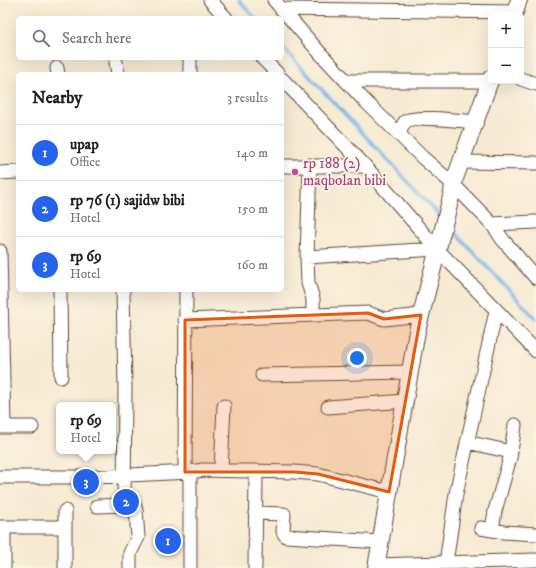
<!DOCTYPE html>
<html lang="en">
<head>
<meta charset="utf-8">
<style>
  :root { --surface:#fff; --page:#f6f6f6; --text:#202124; --muted:#757577; --line:#e0e0e0; --accent:#2563eb }
  body { margin:0; font-family:"IM FELL DW Pica",serif; background:var(--page); color:var(--text) }
  .controls { position:absolute; right:12px; top:12px; display:grid; overflow:hidden; border-radius:6px; box-shadow:0 4px 16px #0002 }
  .controls button { width:36px; height:36px; display:grid; place-items:center; padding:0; border:0; border-bottom:1px solid var(--line); background:var(--surface); color:var(--text); font:20px sans-serif }
  .you { position:absolute; left:357px; top:358px; width:14px; height:14px; margin:-10px; border:3px solid #fff; border-radius:50%; background:#1a73e8; box-shadow:0 0 0 6px #1a73e833 }
  .badge { display:grid; place-items:center; width:26px; height:26px; border-radius:50%; background:var(--accent); color:#fff; font-size:13px; font-weight:700 }
  .pin { position:absolute; translate:-50% -50%; border:2px solid #fff; box-shadow:0 1px 4px #0006 }
  .popup { position:absolute; left:56px; top:402px; width:60px; height:52px; box-sizing:border-box; display:grid; place-content:center; border-radius:6px; background:var(--surface); filter:drop-shadow(0 1px 3px #0005); font-size:13px; white-space:nowrap; color:var(--muted) }
  .popup b { font-size:15px; color:var(--text) }
  .popup::after { content:''; position:absolute; left:50%; top:100%; margin-left:-8px; border:8px solid transparent; border-top-color:var(--surface) }
  .list { margin:0; padding:0; list-style:none }
  h2 { display:flex; justify-content:space-between; align-items:center; height:52px; margin:0; padding:0 16px; font-size:17px }
  h2 small { font-size:13px; font-weight:400; color:var(--muted) }
  .list li { display:grid; grid-template-columns:26px 1fr auto; gap:12px; align-items:center; box-sizing:border-box; height:56px; padding:0 16px; border-top:1px solid var(--line) }
  .list b { display:block; font-size:15px; white-space:nowrap }
  .list p { margin:0; font-size:13px; white-space:nowrap; color:var(--muted) }
  .list em { font-size:13px; font-style:normal; color:var(--muted) }
  .icon { flex:none; width:22px; height:22px; fill:none; stroke:currentColor; stroke-width:2; stroke-linecap:round; stroke-linejoin:round }
  .map { position:relative; flex:none; width:536px; height:568px; overflow:hidden }
  .search { position:absolute; background:var(--surface); box-shadow:0 4px 16px #0002; left:16px; top:16px; width:268px; height:44px; display:flex; align-items:center; gap:10px; box-sizing:border-box; padding:0 14px; border-radius:6px; color:var(--muted); font-size:15px }
  .panel { position:absolute; background:var(--surface); box-shadow:0 4px 16px #0002; left:16px; top:72px; width:268px; height:220px; border-radius:6px }
  .map>svg:first-child { display:block }
  .lines { fill:none; stroke-linecap:round; stroke-linejoin:round }
  .stream { stroke:#73b2e6; stroke-width:3.5 }
  .minor-casing { stroke:#574739; stroke-width:15 }
  .tertiary-casing { stroke:#574739; stroke-width:18 }
  .minor { stroke:#fff; stroke-width:13 }
  .tertiary { stroke:#fff; stroke-width:16 }
  .marked { fill:#e8590c; fill-opacity:0.2; stroke:#e8590c; stroke-width:3; stroke-linejoin:round }
  .hotel-dot { fill:#d1479c; stroke:#fcf5e5; stroke-width:1.5 }
  .labels { text-anchor:middle; dominant-baseline:central; stroke-width:3.5; stroke-linejoin:round; paint-order:stroke }
  .hotel-label { font-size:15px; fill:#b23c85; stroke:#fcf5e5; text-anchor:start }
</style>
</head>
<body>
<div class="map">
<svg width="536" height="568" viewBox="0 0 536 568">
  <rect width="100%" height="100%" fill="#fcf5e5"/>
  <filter id="ink" filterUnits="userSpaceOnUse"><feTurbulence type="fractalNoise" baseFrequency=".025" numOctaves="2"/><feDisplacementMap in="SourceGraphic" scale="8" xChannelSelector="R" yChannelSelector="G"/><feConvolveMatrix kernelMatrix="1 2 1 2 8 2 1 2 1" color-interpolation-filters="sRGB"/></filter>
  <filter id="wash" filterUnits="userSpaceOnUse"><feTurbulence type="fractalNoise" baseFrequency=".012" numOctaves="4" result="noise"/><feDisplacementMap in="SourceGraphic" scale="16" xChannelSelector="R" yChannelSelector="G"/><feGaussianBlur stdDeviation="0.9" result="paint"/><feColorMatrix in="noise" values="0 0 0 0 0 0 0 0 0 0 0 0 0 0 0 0 0 1.4 0 .05"/><feComposite in="paint" operator="in"/></filter>
  <g filter="url(#wash)">
    <rect width="100%" height="100%" fill="#f6ead2"/>
    <g class="lines">
      <path class="stream" d="M239,0L255,18
        M282,47L441,217
        M449,226L536,319"/>
    </g>
  </g>
  <g filter="url(#ink)">
    <g class="lines">
      <defs>
        <path id="minor" d="M210,0L226,18
          M274,0L320,53L364,100L423,158L453,184L492,224L503,240L536,278
          M281,9L515,12
          M190,58V74
          M262,58L278,74
          M116,62L118,74
          M57,68L58,74
          M282,79L365,166L437,249L536,351
          M521,79L536,84
          M346,81H491
          M399,134C401,130 403,123 406,121C415,115 463,121 475,122
          M461,162L536,163
          M310,165L307,257L308,283L313,299V315
          M282,166H365
          M0,173L18,172
          M492,224L536,222
          M0,251L4,426
          M307,257L437,249
          M60,290L61,377
          M123,290L125,387L124,505
          M185,320L368,313L384,319L421,315
          M262,375L410,372
          M328,407L405,401
          M0,427H32
          M467,442L511,452
          M221,470L224,406
          M185,472L186,290
          M0,477H88L190,472L203,470L294,472L318,474L389,492
          M97,506L130,505L135,507L136,510L138,537L130,553V568
          M65,511V568
          M255,513L284,514L283,532L286,536L380,542
          M0,527H65
          M4,527V568
          M481,528L504,532L536,534
          M492,530L495,511L510,458L515,425
          M446,563L456,494L496,311
          M376,565L536,560
          M190,568V472
          M255,568L256,471"/>
        <path id="tertiary" d="M514,15L519,0
          M376,568L417,331L452,193L453,184L491,78"/>
      </defs>
      <use href="#minor" class="minor-casing"/>
      <use href="#tertiary" class="tertiary-casing"/>
      <use href="#minor" class="minor"/>
      <use href="#tertiary" class="tertiary"/>
    </g>
  </g>
  <path class="marked" d="M368,313L384,319L421,315L389,492L318,474L294,472H185V320Z"/>
  <circle class="hotel-dot" cx="295" cy="172" r="4"/>
  <g class="labels">
    <g class="hotel-label">
      <text x="303" y="163">rp 188 (2)<tspan x="303" dy="17">maqbolan bibi</tspan></text>
    </g>
  </g>
</svg>
<div class="controls">
<button>+</button>
<button>−</button>
</div>
<div class="you"></div>
<div class="pin badge" style="left:168px;top:541px">1</div>
<div class="pin badge" style="left:126px;top:502px">2</div>
<div class="pin badge" style="left:86px;top:482px">3</div>
<div class="popup"><b>rp 69</b>Hotel</div>
<div class="search"><svg class="icon" aria-label="search" viewBox="0 0 24 24"><circle cx="10" cy="10" r="6"/><path d="M15 15l6 6"/></svg>Search here</div>
<section class="panel">
<h2>Nearby<small>3 results</small></h2>
<ul class="list">
<li><span class="badge">1</span><div><b>upap</b><p>Office</p></div><em>140 m</em></li>
<li><span class="badge">2</span><div><b>rp 76 (1) sajidw bibi</b><p>Hotel</p></div><em>150 m</em></li>
<li><span class="badge">3</span><div><b>rp 69</b><p>Hotel</p></div><em>160 m</em></li>
</ul>
</section>
</div>
</body>
</html>
